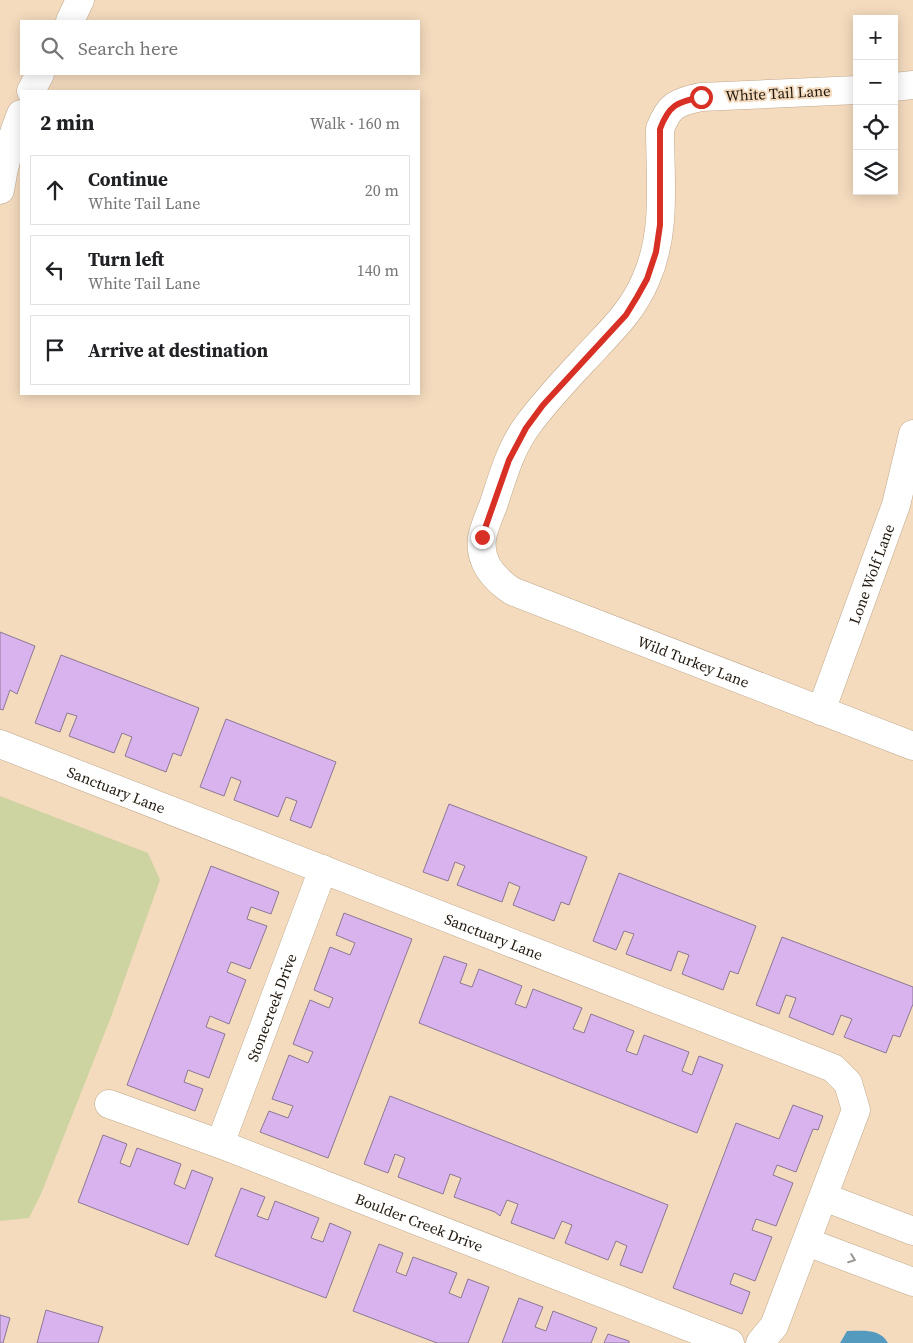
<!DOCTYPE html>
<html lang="en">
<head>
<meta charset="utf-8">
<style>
  :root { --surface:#fff; --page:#f2f2f2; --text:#202124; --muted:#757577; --line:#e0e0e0 }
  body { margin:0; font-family:"Source Serif 4",serif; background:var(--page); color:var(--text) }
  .controls { position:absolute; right:15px; top:15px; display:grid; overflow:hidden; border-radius:0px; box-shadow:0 2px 12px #0003 }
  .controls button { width:45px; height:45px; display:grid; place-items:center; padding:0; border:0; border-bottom:1px solid var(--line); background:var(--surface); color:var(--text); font:25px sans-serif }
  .stop { position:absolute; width:15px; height:15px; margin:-11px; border:4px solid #d93025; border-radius:50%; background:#fff }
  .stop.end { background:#d93025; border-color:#fff; box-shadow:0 1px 5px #0008 }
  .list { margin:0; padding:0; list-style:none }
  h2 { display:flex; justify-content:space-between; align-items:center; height:65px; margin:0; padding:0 20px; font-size:21px }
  h2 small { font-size:16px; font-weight:400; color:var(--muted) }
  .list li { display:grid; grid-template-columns:32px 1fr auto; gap:15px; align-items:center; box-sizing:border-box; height:70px; margin:0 10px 10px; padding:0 10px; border:1px solid var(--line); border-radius:0px }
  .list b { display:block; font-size:19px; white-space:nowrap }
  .list p { margin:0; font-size:16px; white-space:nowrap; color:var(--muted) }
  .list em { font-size:16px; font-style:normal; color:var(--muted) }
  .icon { flex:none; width:28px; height:28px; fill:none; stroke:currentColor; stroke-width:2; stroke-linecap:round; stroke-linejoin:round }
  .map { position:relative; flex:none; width:913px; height:1343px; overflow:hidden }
  .search { position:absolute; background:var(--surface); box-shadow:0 2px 12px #0003; left:20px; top:20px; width:400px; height:55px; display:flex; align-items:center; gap:12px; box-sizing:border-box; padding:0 18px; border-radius:0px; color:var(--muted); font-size:19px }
  .panel { position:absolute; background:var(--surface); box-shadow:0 2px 12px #0003; left:20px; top:90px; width:400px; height:305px; border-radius:0px }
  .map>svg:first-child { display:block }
  .green { fill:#ced3a2 }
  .water { fill:#549abf }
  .building { fill:#d9b3ed; stroke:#8b7894 }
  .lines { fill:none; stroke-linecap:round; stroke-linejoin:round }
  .street-casing { stroke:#c0a88d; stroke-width:29 }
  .street { stroke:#fff; stroke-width:28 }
  .oneway { stroke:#9b9793 }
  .route { stroke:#d93025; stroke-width:6 }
  .labels { text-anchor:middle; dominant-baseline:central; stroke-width:4; stroke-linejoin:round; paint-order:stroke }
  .street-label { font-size:15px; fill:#21180e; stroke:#f4dbbe }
</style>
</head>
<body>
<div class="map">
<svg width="913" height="1343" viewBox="0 0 913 1343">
  <rect width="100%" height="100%" fill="#f4dbbe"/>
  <path class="green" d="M0,796L148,853L160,880L111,1017L41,1194L29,1218L0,1221Z"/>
  <path class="water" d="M847,1331C862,1331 880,1328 888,1343H840Z"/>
  <path class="building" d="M0,632L35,646L17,694L10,690L3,710L0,709Z
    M61,655L199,708L181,756L173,753L166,772L125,756L132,737L122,733L114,753L69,736L77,716L67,713L60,732L35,723Z
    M226,719L336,762L311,828L290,820L297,801L286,797L278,817L234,800L241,781L231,777L224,796L200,787Z
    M449,804L587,857L569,905L561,902L554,921L513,905L520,887L509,882L502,902L457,885L465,866L455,862L448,881L423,872Z
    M211,866L279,892L271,914L251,907L247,919L267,926L250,969L231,962L227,972L246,980L229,1024L210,1016L206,1027L225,1034L209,1078L188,1070L184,1082L203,1089L195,1111L127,1085Z
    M619,873L756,926L738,974L730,971L723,990L682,974L689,955L678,951L671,971L626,954L634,934L624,931L616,950L593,941Z
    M344,913L412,939L328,1158L260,1132L269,1111L288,1118L293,1106L272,1099L289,1055L308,1063L313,1052L293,1044L310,1000L329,1008L333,998L314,990L330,947L350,955L355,943L336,935Z
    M782,937L913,987V1004L900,1037L893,1035L886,1053L844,1037L852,1019L841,1015L833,1035L789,1017L796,998L786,995L779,1014L756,1005Z
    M444,956L467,964L460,983L472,987L479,969L522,986L515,1004L526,1008L533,989L582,1008L573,1029L584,1033L591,1014L634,1031L626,1051L637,1055L644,1035L689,1052L682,1071L692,1075L699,1056L723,1065L697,1133L419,1023Z
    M390,1096L668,1205L642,1273L620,1265L627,1246L616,1241L608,1260L565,1243L572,1225L562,1221L554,1239L511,1223L518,1204L507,1200L500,1216L495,1212L454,1197L461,1178L450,1174L443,1194L398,1177L405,1158L395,1154L388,1173L364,1164Z
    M793,1105L823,1116L818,1130L813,1129L796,1172L777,1165L773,1175L793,1183L776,1226L756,1219L752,1230L772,1237L755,1281L734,1273L730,1284L750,1292L742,1314L673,1288L736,1123L779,1139Z
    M103,1135L127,1144L120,1163L130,1167L137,1148L181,1164L174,1184L185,1189L192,1170L213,1178L188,1245L78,1202Z
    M241,1188L265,1197L257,1216L268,1220L275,1201L319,1218L311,1238L323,1242L330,1223L351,1232L326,1298L215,1256Z
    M379,1244L403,1253L396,1272L406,1276L413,1257L457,1273L449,1293L461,1298L468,1279L489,1287L468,1343H437L353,1311Z
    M519,1298L543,1307L535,1327L546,1331L553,1311L597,1328L591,1343H502Z
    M46,1310L103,1327L98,1343H37Z
    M0,1315L10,1318L3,1343H0Z
    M608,1334L629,1341V1343H604Z"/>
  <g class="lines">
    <defs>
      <g id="street">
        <path d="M70,21L80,0"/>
        <path d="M894,87L913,85"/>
        <path id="s1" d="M857,90L701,97C677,102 669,105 660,129C660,179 667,232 646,279C635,306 617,325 597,346C573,372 548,397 527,426C510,449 502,479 493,506C489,516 484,527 482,538C479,562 493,578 512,591L913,746"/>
        <path d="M31,91L40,74"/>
        <path d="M0,190C4,164 11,139 21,114"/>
        <path id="s2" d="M821,711L896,505L913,434"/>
        <path id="s3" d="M0,744L833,1068L848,1083L856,1110L774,1326L760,1343"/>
        <path id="s4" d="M109,1104L220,1144L730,1343"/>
        <path id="s5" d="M220,1144L323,869"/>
        <path d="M824,1197L913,1231"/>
        <path d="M807,1242L913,1282"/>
      </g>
    </defs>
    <use href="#street" class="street-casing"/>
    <use href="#street" class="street"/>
  </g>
  <defs><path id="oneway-chevron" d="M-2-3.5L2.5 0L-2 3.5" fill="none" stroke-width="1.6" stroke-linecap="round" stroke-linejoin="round" transform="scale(1.25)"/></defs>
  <use class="oneway" href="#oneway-chevron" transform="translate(852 1259) rotate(21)"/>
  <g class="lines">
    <path class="route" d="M482,537L509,460L526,428L543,405L626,315L637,297L647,279L656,252L660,225V129C669,105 677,102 701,97"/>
  </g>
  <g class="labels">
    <g class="street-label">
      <text transform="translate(778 93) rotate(-3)">White Tail Lane</text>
      <text stroke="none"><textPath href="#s2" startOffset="146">Lone Wolf Lane</textPath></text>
      <text stroke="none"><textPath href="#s1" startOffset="934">Wild Turkey Lane</textPath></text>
      <text stroke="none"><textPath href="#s3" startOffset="125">Sanctuary Lane</textPath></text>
      <text stroke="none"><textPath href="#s3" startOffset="530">Sanctuary Lane</textPath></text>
      <text stroke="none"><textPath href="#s5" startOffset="146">Stonecreek Drive</textPath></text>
      <text stroke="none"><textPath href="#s4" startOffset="332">Boulder Creek Drive</textPath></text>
    </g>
  </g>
</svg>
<div class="controls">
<button>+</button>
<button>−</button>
<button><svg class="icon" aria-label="locate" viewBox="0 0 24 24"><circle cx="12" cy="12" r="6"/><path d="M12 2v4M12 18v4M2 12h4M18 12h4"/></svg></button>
<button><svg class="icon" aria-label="layers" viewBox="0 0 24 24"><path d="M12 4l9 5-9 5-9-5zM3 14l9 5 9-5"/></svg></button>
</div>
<div class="stop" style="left:701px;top:97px"></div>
<div class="stop end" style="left:482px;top:537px"></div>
<div class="search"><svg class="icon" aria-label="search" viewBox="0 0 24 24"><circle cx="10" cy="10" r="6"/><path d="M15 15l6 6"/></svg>Search here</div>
<section class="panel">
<h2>2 min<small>Walk · 160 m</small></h2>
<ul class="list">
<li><svg class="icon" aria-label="ahead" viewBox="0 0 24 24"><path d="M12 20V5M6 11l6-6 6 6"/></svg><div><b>Continue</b><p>White Tail Lane</p></div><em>20 m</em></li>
<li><svg class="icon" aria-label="left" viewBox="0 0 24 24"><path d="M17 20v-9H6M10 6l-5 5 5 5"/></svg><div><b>Turn left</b><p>White Tail Lane</p></div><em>140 m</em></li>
<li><svg class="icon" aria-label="arrive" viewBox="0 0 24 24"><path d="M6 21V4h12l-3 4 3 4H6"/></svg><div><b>Arrive at destination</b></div></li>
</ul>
</section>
</div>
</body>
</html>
